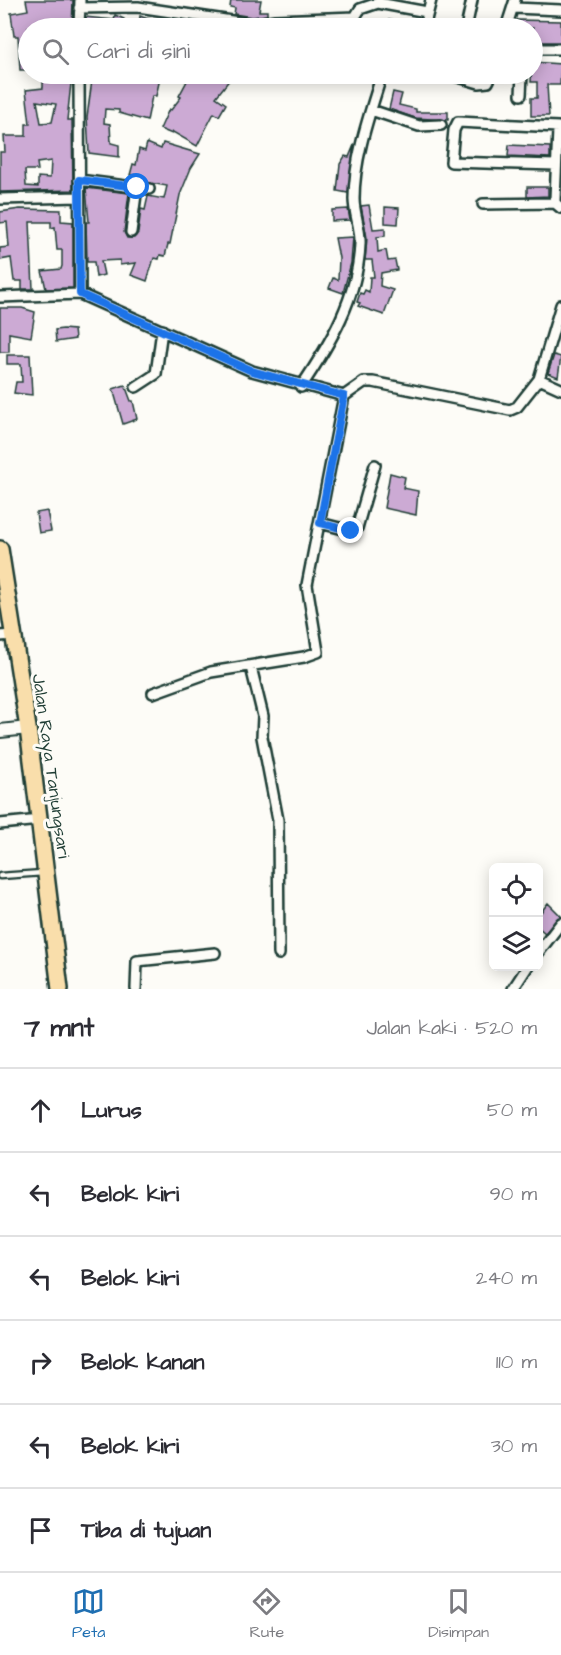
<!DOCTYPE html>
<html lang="id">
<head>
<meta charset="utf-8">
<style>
  :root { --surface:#fff; --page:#f7f7f7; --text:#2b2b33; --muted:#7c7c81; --line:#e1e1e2; --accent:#1f6fb2 }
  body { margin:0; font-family:"Architects Daughter",sans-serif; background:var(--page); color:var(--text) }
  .controls { position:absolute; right:18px; bottom:18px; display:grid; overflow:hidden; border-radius:9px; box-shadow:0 3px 15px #0003 }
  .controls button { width:54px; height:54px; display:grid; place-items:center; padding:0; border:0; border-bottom:2px solid var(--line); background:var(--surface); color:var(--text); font:30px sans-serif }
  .stop { position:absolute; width:18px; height:18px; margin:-14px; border:4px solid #1a73e8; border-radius:50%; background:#fff }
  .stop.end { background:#1a73e8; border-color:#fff; box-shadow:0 2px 6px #0008 }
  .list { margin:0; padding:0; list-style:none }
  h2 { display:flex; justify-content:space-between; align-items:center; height:78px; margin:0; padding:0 24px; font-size:26px }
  h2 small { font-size:20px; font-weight:400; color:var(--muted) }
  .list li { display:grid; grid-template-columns:39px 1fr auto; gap:18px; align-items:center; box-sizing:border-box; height:84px; padding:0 24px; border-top:2px solid var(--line) }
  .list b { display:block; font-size:22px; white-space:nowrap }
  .list em { font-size:20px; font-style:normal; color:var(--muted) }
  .icon { flex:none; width:33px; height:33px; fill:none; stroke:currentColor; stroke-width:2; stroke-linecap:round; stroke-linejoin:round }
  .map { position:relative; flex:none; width:561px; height:989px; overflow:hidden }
  .search { position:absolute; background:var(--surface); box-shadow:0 3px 15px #0003; left:18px; right:18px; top:18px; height:66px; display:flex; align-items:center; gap:15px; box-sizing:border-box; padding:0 21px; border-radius:33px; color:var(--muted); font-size:22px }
  .sheet { height:582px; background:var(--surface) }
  nav { display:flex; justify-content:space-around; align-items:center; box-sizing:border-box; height:84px; border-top:2px solid var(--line); background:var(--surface); font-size:16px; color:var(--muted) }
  nav a { display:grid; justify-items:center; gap:3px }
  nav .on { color:var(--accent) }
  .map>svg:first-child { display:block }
  .building { fill:#ccaad4; stroke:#1f3d34; stroke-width:1.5; fill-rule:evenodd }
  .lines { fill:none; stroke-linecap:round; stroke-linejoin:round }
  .service-casing { stroke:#1f3d34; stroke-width:9 }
  .minor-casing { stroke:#1f3d34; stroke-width:14 }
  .tertiary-casing { stroke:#1f3d34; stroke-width:16 }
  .trunk-casing { stroke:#1f3d34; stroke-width:20 }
  .service { stroke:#fdfcf7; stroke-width:4.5 }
  .minor { stroke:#fdfcf7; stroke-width:9 }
  .tertiary { stroke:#fdfcf7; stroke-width:12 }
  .trunk { stroke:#f9deab; stroke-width:15 }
  .route { stroke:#1a73e8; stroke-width:8 }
  .labels { text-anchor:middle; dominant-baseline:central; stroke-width:6; stroke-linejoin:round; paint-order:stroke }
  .street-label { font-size:18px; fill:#1f3d34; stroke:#fdfcf7 }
</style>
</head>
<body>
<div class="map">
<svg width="561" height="989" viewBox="0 0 561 989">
  <rect width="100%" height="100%" fill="#fdfcf7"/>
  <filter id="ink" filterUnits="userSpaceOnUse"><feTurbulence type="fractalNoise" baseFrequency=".0167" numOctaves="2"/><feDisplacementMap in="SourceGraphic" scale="12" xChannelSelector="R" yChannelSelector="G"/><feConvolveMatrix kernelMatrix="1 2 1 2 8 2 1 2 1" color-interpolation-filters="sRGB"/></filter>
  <g filter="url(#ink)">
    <path class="building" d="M26,0H73L72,28H28V70H20L18,36H14L11,13L28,10Z
      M231,0H261L259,11H267V15L252,17L234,14L235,8L230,7Z
      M115,15L124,19V22L139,24L140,16L159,23V19L171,22L169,27L172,28L86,27V17L114,20Z
      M389,19L418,24L417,28H387Z
      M516,20L561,21V42H533V28H513Z
      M532,62L561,64L560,85H547L549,116H531V98H537V82H531Z
      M54,74H72L67,120H72L73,190L0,192V152H5L4,136H26V124H30L26,90L43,88V75L54,76ZM37,101L56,104L52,122L41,123ZM51,161L50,178L38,177V187L26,186L25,170H38L37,163Z
      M86,74H161L156,96H152L147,121L119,113V110L105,109L104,123L110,124L111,143L119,145V157L89,153L87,117L92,80L86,79Z
      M166,74H234L216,97L226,104L219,116L214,113L197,146L173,132L172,134L160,129L169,109L171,110L181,97L179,96L187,81L166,77Z
      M393,92L402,94L399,105L416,109V112H448V120L415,118L389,109Z
      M147,143L161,149L163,143L200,154L191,168L180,195L170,244H168L165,256L160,255L159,259L154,258L147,281L131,275L136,263L120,265V260L101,261L104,275L96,277L94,262H87L86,222H89L86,188L129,193L124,232L127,238H134L138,233L141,209L145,210L148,196L164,199L167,186L134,180L135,175H130L133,164L136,165L139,149L145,151Z
      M354,145L348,193L337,191L340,164L345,156L349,157Z
      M509,145L550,147V158L508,156Z
      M527,187H548V196L527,197Z
      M369,205L373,229L385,228V236L377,237L378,252L386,250L388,261L395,260L397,270L381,273L380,286L393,290L384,315L358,306L360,303L357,302L360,293L363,294L365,290L369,292L370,277H374L372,260H365L367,238L361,206Z
      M385,207L399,208L398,224L385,223Z
      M20,209L61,210V221L73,222V288L46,289L42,271L61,269L62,266V250H57L55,227L51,228V222H30L33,289H22V281H14L11,258L0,260V248L9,247L7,222L0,223V212Z
      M348,209L350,220L332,221V210Z
      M353,237L351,263L343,293L329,288L333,278L338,280L339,258L335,238Z
      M0,308H22L35,312L31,337L9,333V352H0Z
      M63,329L74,330L75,339L56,342L55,330Z
      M7,355H30L32,395L14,393L16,382H22L21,364H7Z
      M554,355L561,357L558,377L548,373Z
      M125,385L131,401H133L137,419L123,424L113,389Z
      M390,473L405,477L403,488L418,491L416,515L384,508Z
      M47,511L51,531L39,533L36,513Z
      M548,903L561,916L545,933L538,927V916Z"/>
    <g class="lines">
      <defs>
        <path id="service" d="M0,876L43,873"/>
        <path id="minor" d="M79,8L138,7L252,24L275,20L355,17L360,9L378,3L427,12
          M514,8L561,10
          M79,28L80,0
          M424,28L431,0
          M466,28L472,0
          M506,28L515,0
          M532,49H561
          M79,74L80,294
          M448,74L479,83L488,82L492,74
          M521,95L522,74
          M371,110L419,126L441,125
          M556,165L451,162L454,130L458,122L558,127V130L555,199V203L561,208
          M79,180L149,189
          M0,199L79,197
          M483,204L555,203
          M131,232L137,187
          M0,297L80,294L252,371L344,396L364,382H373L510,410L517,407L539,379L561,389
          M539,379L561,305
          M136,387L156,374L162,330
          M301,387C330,344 358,297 360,244C361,229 354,214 354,199C354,157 370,113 382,74
          M320,523L351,531L357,528L375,465
          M0,636L13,635
          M251,667L263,716L262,737L278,820L279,954
          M153,693L211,672L304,657L318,652L307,585L344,396
          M0,824L40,820
          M538,953L561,923
          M136,989L137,961L215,953
          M513,989L528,966"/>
        <path id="tertiary" d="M0,731L28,728"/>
        <path id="trunk" d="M0,549L28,728L60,989"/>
      </defs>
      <use href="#service" class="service-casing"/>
      <use href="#minor" class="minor-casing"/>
      <use href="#tertiary" class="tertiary-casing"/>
      <use href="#trunk" class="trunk-casing"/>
      <use href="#service" class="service"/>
      <use href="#minor" class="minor"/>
      <use href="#tertiary" class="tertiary"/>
      <use href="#trunk" class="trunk"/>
    </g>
  </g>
  <g class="lines" filter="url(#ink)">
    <path class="route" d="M137,187L79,180L80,294L252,371L344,396L320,523L351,531"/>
  </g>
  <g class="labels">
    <g class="street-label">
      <text transform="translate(51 766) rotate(82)">Jalan Raya Tanjungsari</text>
    </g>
  </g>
</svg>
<div class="controls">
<button><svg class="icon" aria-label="locate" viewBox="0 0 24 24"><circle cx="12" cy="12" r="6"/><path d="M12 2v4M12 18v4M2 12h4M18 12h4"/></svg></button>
<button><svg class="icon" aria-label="layers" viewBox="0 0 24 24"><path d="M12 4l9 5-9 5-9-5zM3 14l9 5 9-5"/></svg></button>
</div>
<div class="stop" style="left:137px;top:187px"></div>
<div class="stop end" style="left:351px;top:531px"></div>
<div class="search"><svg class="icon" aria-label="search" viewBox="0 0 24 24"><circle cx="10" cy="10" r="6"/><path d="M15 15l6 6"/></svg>Cari di sini</div>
</div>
<section class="sheet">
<h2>7 mnt<small>Jalan kaki · 520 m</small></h2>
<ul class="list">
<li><svg class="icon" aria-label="ahead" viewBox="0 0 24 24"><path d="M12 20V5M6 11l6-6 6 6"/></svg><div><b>Lurus</b></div><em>50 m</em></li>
<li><svg class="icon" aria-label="left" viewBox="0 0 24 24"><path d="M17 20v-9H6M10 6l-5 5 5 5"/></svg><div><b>Belok kiri</b></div><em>90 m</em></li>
<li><svg class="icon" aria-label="left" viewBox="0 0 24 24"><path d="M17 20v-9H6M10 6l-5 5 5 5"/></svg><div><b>Belok kiri</b></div><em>240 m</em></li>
<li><svg class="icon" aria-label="right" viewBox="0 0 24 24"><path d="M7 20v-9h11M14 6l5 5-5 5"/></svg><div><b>Belok kanan</b></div><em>110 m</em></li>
<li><svg class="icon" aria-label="left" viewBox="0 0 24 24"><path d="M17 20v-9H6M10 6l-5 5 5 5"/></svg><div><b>Belok kiri</b></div><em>30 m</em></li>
<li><svg class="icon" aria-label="arrive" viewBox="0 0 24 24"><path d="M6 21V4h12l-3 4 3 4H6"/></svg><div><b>Tiba di tujuan</b></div></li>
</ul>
</section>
<nav>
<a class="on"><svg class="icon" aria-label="map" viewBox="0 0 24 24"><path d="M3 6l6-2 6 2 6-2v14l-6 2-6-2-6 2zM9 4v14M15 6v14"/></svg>Peta</a>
<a><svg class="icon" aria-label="directions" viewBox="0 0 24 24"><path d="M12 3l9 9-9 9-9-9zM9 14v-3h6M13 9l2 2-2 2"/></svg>Rute</a>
<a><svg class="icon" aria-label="saved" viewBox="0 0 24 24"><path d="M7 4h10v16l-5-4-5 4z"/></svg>Disimpan</a>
</nav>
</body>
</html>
